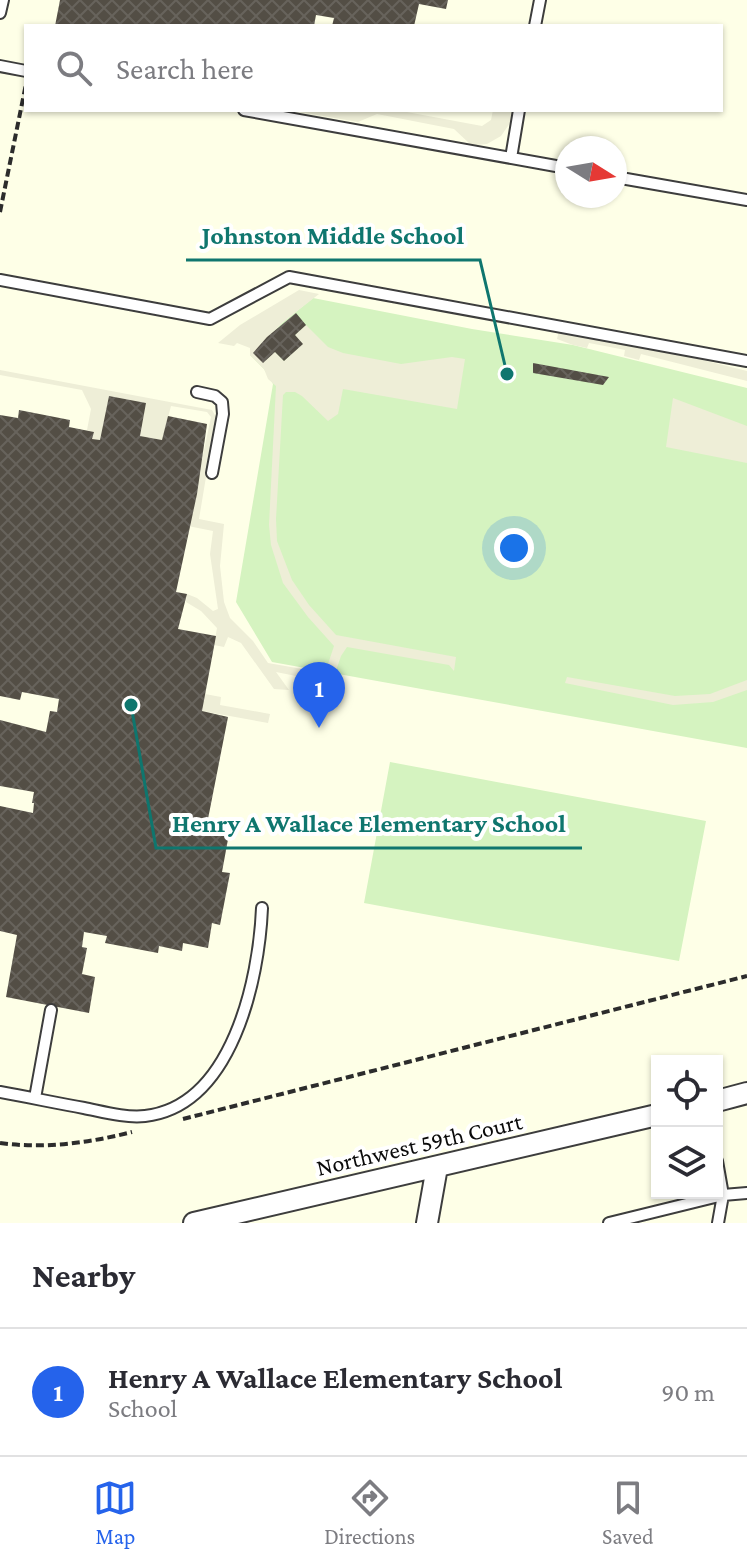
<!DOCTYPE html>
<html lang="en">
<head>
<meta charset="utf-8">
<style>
  :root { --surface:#fff; --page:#f2f2f3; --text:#2b2b33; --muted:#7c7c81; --line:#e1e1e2; --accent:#2563eb }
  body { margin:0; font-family:"Crimson Pro",serif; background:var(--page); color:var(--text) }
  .controls { position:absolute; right:24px; bottom:24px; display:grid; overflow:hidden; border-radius:0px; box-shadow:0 2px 6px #0004 }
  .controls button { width:72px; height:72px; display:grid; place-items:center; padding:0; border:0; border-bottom:2px solid var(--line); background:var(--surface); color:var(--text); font:40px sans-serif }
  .compass { position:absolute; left:555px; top:136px; width:72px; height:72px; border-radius:50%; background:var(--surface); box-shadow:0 2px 6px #0004; rotate:101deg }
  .you { position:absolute; left:514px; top:548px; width:28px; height:28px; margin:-20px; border:6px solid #fff; border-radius:50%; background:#1a73e8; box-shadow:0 0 0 12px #1a73e833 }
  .badge { display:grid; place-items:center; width:52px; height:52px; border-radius:50%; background:var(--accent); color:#fff; font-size:26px; font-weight:700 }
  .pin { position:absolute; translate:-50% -66px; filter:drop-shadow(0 2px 4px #0008) }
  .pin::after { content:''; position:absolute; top:42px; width:28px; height:24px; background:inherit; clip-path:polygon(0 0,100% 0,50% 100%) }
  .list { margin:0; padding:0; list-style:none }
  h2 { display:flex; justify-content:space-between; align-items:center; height:104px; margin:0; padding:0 32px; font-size:34px }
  h2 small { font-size:26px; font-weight:400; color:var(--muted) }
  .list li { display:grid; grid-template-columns:52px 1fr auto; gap:24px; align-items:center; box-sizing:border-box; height:128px; padding:0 32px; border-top:2px solid var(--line) }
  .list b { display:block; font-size:30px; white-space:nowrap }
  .list p { margin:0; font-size:26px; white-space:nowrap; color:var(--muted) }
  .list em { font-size:26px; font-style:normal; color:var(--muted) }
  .icon { flex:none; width:44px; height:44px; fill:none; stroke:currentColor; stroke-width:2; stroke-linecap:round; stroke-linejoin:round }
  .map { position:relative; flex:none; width:747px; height:1223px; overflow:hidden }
  .search { position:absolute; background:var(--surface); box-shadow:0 2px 6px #0004; left:24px; right:24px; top:24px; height:88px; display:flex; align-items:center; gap:20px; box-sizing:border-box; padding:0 28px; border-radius:0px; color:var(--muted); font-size:30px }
  .sheet { height:232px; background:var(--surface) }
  nav { display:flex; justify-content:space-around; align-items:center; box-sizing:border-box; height:112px; border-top:2px solid var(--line); background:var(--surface); font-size:22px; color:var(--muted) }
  nav a { display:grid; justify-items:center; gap:4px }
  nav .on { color:var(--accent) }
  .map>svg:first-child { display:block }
  .pitch { fill:#d5f3c0 }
  .plaza { fill:#eeeed7 }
  .building { fill:url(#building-cross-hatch) }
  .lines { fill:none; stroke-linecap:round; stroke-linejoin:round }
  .service-casing { stroke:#3d3d3d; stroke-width:14 }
  .minor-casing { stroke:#3d3d3d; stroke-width:24 }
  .path { stroke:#2c2c2c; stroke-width:4; stroke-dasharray:8 4; stroke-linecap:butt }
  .service { stroke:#fff; stroke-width:10 }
  .minor { stroke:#fff; stroke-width:20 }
  .labels { text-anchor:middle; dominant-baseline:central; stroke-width:8; stroke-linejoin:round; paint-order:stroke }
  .street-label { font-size:24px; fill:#0a0a0a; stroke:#fff }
  .leader { fill:none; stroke:#0f766e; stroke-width:3 }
  .callout-dot { fill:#0f766e; stroke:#fff; stroke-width:3 }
  .callout-label { font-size:26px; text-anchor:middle; font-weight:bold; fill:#0f766e; stroke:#fff; stroke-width:8; stroke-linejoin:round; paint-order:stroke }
</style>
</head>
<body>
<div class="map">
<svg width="747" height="1223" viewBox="0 0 747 1223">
  <defs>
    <pattern id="building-cross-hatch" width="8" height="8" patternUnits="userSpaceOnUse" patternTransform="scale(2)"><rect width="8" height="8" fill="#534e45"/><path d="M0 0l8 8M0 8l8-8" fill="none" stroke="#67635c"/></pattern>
  </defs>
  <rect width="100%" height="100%" fill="#feffe7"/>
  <path class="pitch" d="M313,298L472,329L573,345L747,388V748L272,662L236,602L273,384L264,369L250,355L282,323Z
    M390,762L706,821L679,961L364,903Z"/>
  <path class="plaza" d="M289,110H396L482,126L491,120L493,110L512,112L510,123L501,136L487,144L476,145L470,144L454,129L377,114L358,122Z
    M299,290L319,294L282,323L254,353L275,352L284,361L302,344L295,335L306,325L328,347L343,353L401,364L452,357L465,359L457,409L343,389L338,414L328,421L302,396L295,392H286L283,395L276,519L277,541L292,580L309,605L336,635L456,657L454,671L449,665L347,647L341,656L327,697L320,696L321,681L276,672L289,690L274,689L241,643L228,637L224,647L214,645L217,628L201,611L186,602L187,594L197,598L213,611L218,609L210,554L213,531L188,526L211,417L207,412L171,406L162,440L140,436L146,403L109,396L100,440L92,439L93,432L87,430L91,409L82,390L0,375V370L212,410L216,417L199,519L224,524L220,566L224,602L230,618L253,641L268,663L325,673L334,646L308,617L283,583L271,545L269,525L276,386L268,379L264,369L250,355V348L237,343L234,346L218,343L240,325Z
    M559,330L634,343L747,371V381L641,354L639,360L624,356L625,350L610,347L589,343L587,348L573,345L557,339Z
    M673,398L747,426V463L666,447Z
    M567,677L675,696L710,694L747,680V690L713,702L673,705L565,683Z
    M205,694L221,697L220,705L270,714L268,723L202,711Z"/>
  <path class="building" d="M60,0H448L446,9L419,4L414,26H332L334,18L316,15L314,26H55Z
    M296,313L306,325L295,335L303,344L284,361L275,352L263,363L253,353L267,337Z
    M533,363L609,377L603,385L533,373Z
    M109,396L146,403L140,436L162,440L168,416L207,424L197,494L176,592L187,594L178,629L216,636L202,711L228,717L208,819L231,823L222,872L230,873L220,925L212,923L208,948L183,943L182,951L159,946L158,953L105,943L107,936L84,932L82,947L87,948L82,974L95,977L89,1013L6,997L17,935L0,931V806L33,813L34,803H32L34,792L0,786V720L46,732L50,711L57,712L59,699L22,692L20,700L0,696V415L18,418L19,410L70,420L69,427L94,432L92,439L100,440Z"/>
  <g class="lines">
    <defs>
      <path id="service" d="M0,13L3,0
        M535,26L540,0
        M0,66L26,71
        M244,110L567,168
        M511,158L519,110
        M615,177L747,200
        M0,280L210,319L289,277L747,361
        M197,392L215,396L222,402L223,414L212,473
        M0,1092C28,1097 56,1103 84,1108C104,1112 125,1118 145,1116C232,1106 259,980 262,908
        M35,1098L51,1010
        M717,1161L723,1195L718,1223
        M609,1223L723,1195L747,1193"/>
      <path id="minor" d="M717,1101L747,1093
        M194,1223L657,1115
        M427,1223L437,1167"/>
    </defs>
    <use href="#service" class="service-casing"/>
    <use href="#minor" class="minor-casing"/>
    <path class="path" d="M0,212L26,84
      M183,1119L747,976
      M0,1143C44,1149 89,1143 132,1132"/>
    <use href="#service" class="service"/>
    <use href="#minor" class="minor"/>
  </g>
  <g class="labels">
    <g class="street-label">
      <text transform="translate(419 1144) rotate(-13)">Northwest 59th Court</text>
    </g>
  </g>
  <path class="leader" d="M507 374L480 260H186M131 705L156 848H582"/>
  <g class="callout-dot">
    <circle cx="507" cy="374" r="8"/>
    <circle cx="131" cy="705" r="8"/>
  </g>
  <g class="callout-label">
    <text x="333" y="244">Johnston Middle School</text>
    <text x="369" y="832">Henry A Wallace Elementary School</text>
  </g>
</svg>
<div class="controls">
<button><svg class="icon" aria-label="locate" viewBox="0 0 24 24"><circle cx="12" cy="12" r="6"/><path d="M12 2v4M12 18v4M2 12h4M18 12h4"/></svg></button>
<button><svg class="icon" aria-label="layers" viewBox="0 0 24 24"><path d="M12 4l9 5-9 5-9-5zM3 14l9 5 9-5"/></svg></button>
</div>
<svg class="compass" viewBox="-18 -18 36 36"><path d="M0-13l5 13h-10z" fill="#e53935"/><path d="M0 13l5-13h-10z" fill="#7c7c81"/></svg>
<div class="you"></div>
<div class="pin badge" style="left:319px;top:728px">1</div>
<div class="search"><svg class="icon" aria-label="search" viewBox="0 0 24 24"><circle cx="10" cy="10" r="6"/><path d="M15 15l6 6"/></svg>Search here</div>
</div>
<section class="sheet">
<h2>Nearby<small></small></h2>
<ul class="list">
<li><span class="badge">1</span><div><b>Henry A Wallace Elementary School</b><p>School</p></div><em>90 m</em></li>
</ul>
</section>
<nav>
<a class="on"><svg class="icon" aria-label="map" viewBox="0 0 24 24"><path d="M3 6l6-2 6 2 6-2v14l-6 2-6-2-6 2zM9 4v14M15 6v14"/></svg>Map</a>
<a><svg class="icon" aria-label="directions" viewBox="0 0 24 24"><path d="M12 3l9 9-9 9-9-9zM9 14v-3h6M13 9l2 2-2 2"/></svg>Directions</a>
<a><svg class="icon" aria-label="saved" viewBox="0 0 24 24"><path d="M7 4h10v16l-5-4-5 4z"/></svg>Saved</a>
</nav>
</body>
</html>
